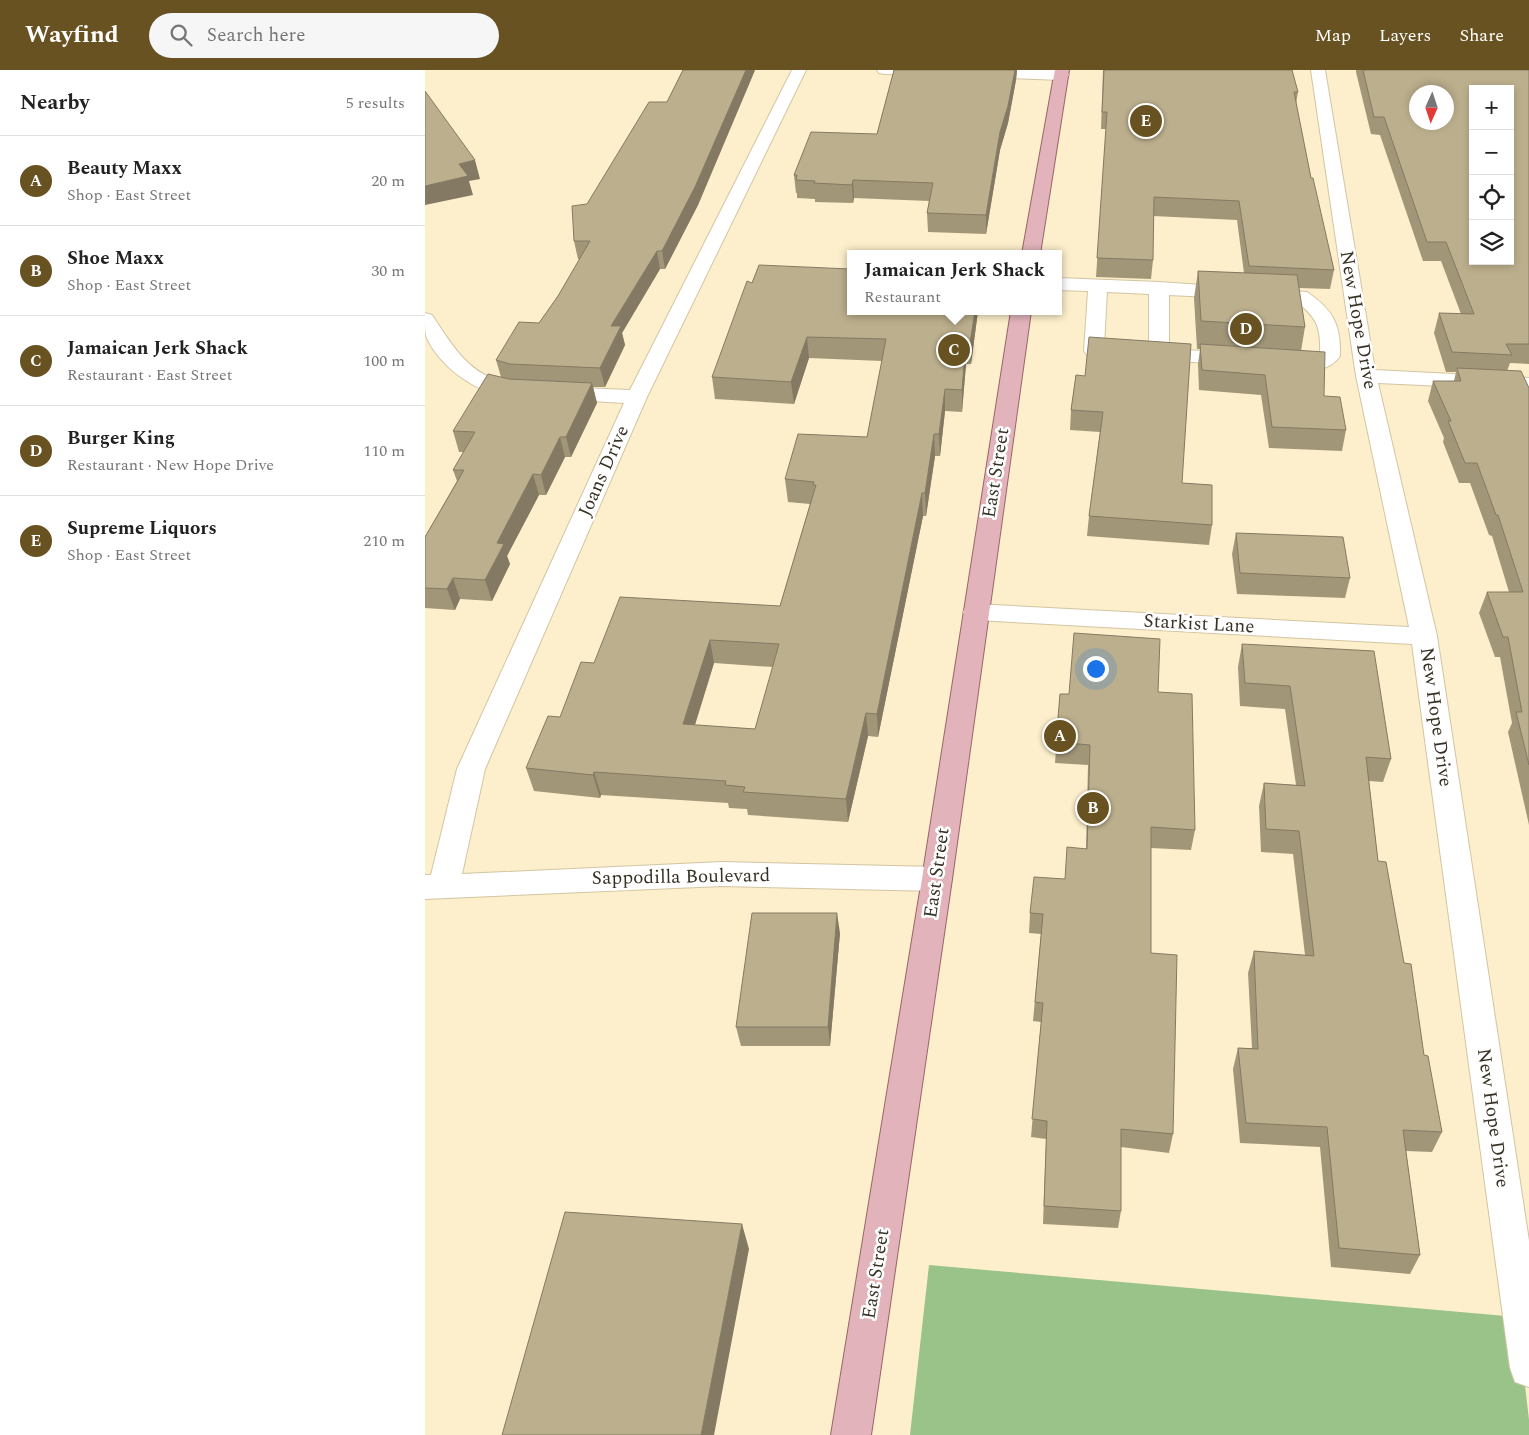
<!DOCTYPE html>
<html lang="en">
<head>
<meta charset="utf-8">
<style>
  :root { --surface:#fff; --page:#f6f6f6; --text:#222; --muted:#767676; --line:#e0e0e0; --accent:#685221 }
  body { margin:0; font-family:Spectral,serif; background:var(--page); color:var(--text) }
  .controls { position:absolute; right:15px; top:15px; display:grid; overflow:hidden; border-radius:0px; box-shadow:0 2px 8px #0003 }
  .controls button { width:45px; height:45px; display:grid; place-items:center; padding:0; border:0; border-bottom:1px solid var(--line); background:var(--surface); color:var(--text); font:25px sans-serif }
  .compass { position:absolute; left:984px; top:15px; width:45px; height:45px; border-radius:50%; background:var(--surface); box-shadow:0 2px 8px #0003; rotate:183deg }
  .you { position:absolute; left:670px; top:598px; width:18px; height:18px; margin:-12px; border:4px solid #fff; border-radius:50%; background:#1a73e8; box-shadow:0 0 0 8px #1a73e833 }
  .badge { display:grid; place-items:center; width:32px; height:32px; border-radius:50%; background:var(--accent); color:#fff; font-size:16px; font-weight:700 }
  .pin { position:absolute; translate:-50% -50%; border:2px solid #fff; box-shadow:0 1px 5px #0006 }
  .popup { position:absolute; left:422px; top:180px; width:215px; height:65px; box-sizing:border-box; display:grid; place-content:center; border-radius:0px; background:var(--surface); filter:drop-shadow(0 1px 4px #0005); font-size:16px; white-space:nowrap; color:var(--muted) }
  .popup b { font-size:19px; color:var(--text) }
  .popup::after { content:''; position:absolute; left:50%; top:100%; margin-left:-10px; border:10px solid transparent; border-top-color:var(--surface) }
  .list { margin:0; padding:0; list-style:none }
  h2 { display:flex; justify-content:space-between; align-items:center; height:65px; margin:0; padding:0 20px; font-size:21px }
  h2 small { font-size:16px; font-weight:400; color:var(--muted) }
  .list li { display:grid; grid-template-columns:32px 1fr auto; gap:15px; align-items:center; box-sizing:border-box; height:90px; padding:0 20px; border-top:1px solid var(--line) }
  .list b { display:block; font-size:19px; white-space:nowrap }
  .list p { margin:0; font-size:16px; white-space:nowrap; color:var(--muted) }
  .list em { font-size:16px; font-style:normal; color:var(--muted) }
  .icon { flex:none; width:28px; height:28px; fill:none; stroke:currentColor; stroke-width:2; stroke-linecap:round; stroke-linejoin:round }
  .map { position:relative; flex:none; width:1104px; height:1365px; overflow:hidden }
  header { display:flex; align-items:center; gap:30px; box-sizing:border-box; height:70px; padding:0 25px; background:var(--accent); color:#fff }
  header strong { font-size:24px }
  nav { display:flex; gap:28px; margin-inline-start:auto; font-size:18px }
  .search { width:350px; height:45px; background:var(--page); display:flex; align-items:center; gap:12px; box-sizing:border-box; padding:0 18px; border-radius:28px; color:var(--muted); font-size:19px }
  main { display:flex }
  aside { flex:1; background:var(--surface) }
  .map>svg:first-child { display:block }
  .forest { fill:#99c389 }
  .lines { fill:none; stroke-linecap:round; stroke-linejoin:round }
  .minor-casing { stroke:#d3c5a3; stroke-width:2 }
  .major-casing { stroke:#9a6568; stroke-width:2 }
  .minor { fill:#fff; fill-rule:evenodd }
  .major { fill:#e2b3bb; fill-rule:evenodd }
  .wall { fill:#a29679; fill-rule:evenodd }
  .shaded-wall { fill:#847a63 }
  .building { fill:#bcaf8d; stroke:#847a63; fill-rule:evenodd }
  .labels { text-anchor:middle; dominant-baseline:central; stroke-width:5; stroke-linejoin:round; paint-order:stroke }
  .street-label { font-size:19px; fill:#373224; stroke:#fff }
</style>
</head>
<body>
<header>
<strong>Wayfind</strong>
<div class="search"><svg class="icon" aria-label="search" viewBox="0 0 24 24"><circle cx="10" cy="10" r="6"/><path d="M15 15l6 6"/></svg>Search here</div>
<nav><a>Map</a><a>Layers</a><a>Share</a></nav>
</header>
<main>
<aside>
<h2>Nearby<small>5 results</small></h2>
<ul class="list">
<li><span class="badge">A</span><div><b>Beauty Maxx</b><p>Shop · East Street</p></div><em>20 m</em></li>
<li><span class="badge">B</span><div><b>Shoe Maxx</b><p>Shop · East Street</p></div><em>30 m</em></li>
<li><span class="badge">C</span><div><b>Jamaican Jerk Shack</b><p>Restaurant · East Street</p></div><em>100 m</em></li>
<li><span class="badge">D</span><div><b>Burger King</b><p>Restaurant · New Hope Drive</p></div><em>110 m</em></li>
<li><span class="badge">E</span><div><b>Supreme Liquors</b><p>Shop · East Street</p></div><em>210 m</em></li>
</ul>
</aside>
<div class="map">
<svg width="1104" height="1365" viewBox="0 0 1104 1365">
  <rect width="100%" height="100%" fill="#fdefcb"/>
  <path class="forest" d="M504,1195L1092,1247L1104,1350V1365H485Z"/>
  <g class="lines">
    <defs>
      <path id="minor" d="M367,0H381L222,327L60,699L37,804L297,792L512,797L523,801L527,809L523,817L512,821L297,816L0,829V805H6L32,699L199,333L133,329L126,327L123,323L126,319L133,317L205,320Z
        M452,0H514V1L512,4L507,5L459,4L454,3Z
        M550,0H636L641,2L644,5L641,8L636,10L555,7L550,6L548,3Z
        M886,0H900L950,300L1104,308V320L953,313L1012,566L1104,1171V1317L1090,1312L1085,1298L987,574L550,550L541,548L538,542L541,536L550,534L984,557L931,306Z
        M633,208L734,212L882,222C908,240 916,254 915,286C902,305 878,301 858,296L855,292L858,288L865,286L890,288L895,284C896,257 892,247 870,231L744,225V279L812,283L819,285L822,289L819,293L812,295L662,285L659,281L663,221L633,220ZM682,222L724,224V278L679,276Z
        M0,243L7,245C24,270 39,298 69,309C79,313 90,314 100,317L103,321L100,325C64,334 14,299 1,266C0,260 0,250 0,243Z"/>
      <path id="major" d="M630,0H644L615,184H597Z
        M586,241H606L527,809L446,1365H406L497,809Z"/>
    </defs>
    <use href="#minor" class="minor-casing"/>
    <use href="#major" class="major-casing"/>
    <use href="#minor" class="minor"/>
    <use href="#major" class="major"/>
  </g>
  <path class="wall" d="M258,0H330L273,135L240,199H235L197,263L200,275L180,317H168L172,333L146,387H140L121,425H114L82,486L85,494L67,531L35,529L30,540L0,538V467L32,411L28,400L39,382H34L28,361L76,307L71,290L114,253L133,226L155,189H153L149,171L162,134L242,32Z
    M469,0H592L591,10L583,53L575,80L561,164L503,162L502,143L504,131L429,128L428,133L390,132V129L372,128V123H371L369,105L452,64Z
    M678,0H867L873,22L871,34L886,108L909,200L905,219L874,218L880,257L876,281L899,326L921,360L917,381L844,378L836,325L774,320L773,294L775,279H772L769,228L773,201L819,203L812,150L728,146V190L726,209L671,207L681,59H676Z
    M931,0H1104V294L1085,293L1082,301L1104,318V755L1083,662L1087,653L1075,587H1070L1054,543L1062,522H1084L1067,466L1064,465L1045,413H1034L1018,372L1019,368L1003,331L1008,311H1029L1031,302H1021L1009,263L1014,243L1036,244L1016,191H998L955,65L946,64L931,2Z
    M327,213L553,241L546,294H541L537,342L520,341L515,386H510L501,446H498L453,667L443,666L423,752L323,745L322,739L304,738L303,733L176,725L175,728L109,721L101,698L135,647L169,593L355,536L385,434L363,432L360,409L442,367L457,291L384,288L369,334L290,329L287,307ZM289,593L348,597L330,659L270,655Z
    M651,305L757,413L787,455L784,475L662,466L664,446L675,362L645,360L646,340Z
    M811,463L925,508L920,528L812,524L807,484Z
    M817,574L966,689L958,712L944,711L953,791L979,893L999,985L1017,1062L1007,1082L981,1081L995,1185L985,1204L906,1197L895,1077L815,1073L808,999L813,978H827L823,903L829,881L880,885L868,784L836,782L834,736L839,713L871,715L860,639L815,636L813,597Z
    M733,622L770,760L766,780L726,778V883L748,1064L744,1083L696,1077V1141L693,1158L618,1154L621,1069L606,1067L616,952L608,951L616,864L604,863L605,843L640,809L661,779L663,695L630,693L635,624H644Z
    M415,863L405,976H316L311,957Z"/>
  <path class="shaded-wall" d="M321,0H330L273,135L240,199L237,181Z
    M590,0H592L591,10L583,53L575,80L561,164V145L575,62Z
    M50,90L55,109L44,111L48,125L0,135V116L34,94Z
    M428,110L429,128L428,133L427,115Z
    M232,181L235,199L197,263L200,275L180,317L175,298L186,256Z
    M550,241H553L546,294L545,273Z
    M382,267L384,288L369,334L366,312Z
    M541,272V294L537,342V320Z
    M167,313L172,333L146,387L141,367Z
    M520,319V341L515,386L514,364Z
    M509,364L510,386L501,446L500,423Z
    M135,367L140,387L121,425L116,405Z
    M108,404L114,425L82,486L85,494L67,531L60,510L72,473Z
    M497,423L498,446L453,667L452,644Z
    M28,508L35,529L30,540L22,519Z
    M285,570L289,593L263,677L258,654Z
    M441,643L443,666L423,752L421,729Z
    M169,702L176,725L175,728L168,705Z
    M412,843L415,863L405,976L403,957Z
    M317,1154L324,1179L289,1365H276Z"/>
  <path class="building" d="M258,0H321L270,117L237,181H232L186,256H196L175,298L85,294L71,290L94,252L114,253L133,226L165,171H149L147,136L162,134L224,32H242Z
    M469,0H590L583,36L575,62L561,145L502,143L508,113L428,110L427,115L389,113L390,111L371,110L372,105H369L386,62L452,64Z
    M679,0H867L873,22H869L886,108H888L909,200L824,196L814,131L729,127L728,190L672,188L682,42H677Z
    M938,0H1104V274H1081L1087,285L1027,282L1014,243L1049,244L1021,172H1002L959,47H949ZM1048,19H1085V191H1048ZM992,22H1022V52H992Z
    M0,21L50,90L34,94L43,106L0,116Z
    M334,195L425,199V241H550L545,273L541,272L537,320L520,319L514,364H509L500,423H497L452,644L441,643L421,729L318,722L320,717L300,715L301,711L169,702L168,705L101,698L123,646L135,647L156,592L169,593L195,527L355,536L391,415H388L389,412L360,409L373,364L442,367L461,269L382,267L366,312L287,307L322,211L327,213ZM285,570L354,574L330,659L258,654Z
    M773,201L872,205L880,257L776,251Z
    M664,267L766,274L757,413L787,415V455L664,446L678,342L646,340L651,305L660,306Z
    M775,274L900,282L899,326L915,327L921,360L847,357L840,305L777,300Z
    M1032,298L1096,301L1104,318V695L1091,642H1097L1083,567H1078L1062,522H1098L1073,445H1071L1052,393H1040L1023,351H1026L1008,311H1036Z
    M63,304L84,309L167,313L141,367H135L116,405L108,404L72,473L79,474L60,510L28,508L22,519L0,518V467L39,400H28L50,362L28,361Z
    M811,463L918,467L925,508L815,503Z
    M649,563L735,569L733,622L767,624L770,760L726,757V883L752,885L748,1064L696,1059V1141L619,1136L622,1051L607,1049L618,933L610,932L618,844L605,843L609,807L640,809L642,777L662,779L665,675L631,672L635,624H644Z
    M817,574L949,581L966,689L941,687L953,791L961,792L979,893L986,894L999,985L1003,986L1017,1062L978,1060L995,1185L914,1178L902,1057L821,1053L813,978L833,979L829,881L889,886L874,761L841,759L839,713L880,716L865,616L820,613Z
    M327,843H412L403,957H311Z
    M140,1142L317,1154L276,1365H77Z"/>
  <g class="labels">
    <g class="street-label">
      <text transform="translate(933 250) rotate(80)">New Hope Drive</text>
      <text transform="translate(179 401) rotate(-66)">Joans Drive</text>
      <text transform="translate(571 403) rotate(-81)">East Street</text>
      <text transform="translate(774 554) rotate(3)">Starkist Lane</text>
      <text transform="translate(1011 647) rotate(82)">New Hope Drive</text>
      <text transform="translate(512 803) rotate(-82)">East Street</text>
      <text transform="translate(256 807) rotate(-1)">Sappodilla Boulevard</text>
      <text transform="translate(1068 1048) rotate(82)">New Hope Drive</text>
      <text transform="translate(451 1204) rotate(-81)">East Street</text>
    </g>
  </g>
</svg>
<div class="controls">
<button>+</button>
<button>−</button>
<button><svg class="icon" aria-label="locate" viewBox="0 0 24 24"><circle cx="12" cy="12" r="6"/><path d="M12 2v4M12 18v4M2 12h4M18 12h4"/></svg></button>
<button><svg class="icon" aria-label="layers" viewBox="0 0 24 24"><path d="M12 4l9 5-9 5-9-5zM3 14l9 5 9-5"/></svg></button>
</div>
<svg class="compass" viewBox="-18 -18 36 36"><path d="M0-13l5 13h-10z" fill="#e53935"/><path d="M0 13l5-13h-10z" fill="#767676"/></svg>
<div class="you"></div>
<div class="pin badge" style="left:635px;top:666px">A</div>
<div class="pin badge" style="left:668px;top:738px">B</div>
<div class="pin badge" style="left:529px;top:280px">C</div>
<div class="popup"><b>Jamaican Jerk Shack</b>Restaurant</div>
<div class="pin badge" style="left:821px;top:259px">D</div>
<div class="pin badge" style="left:721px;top:51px">E</div>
</div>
</main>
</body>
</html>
